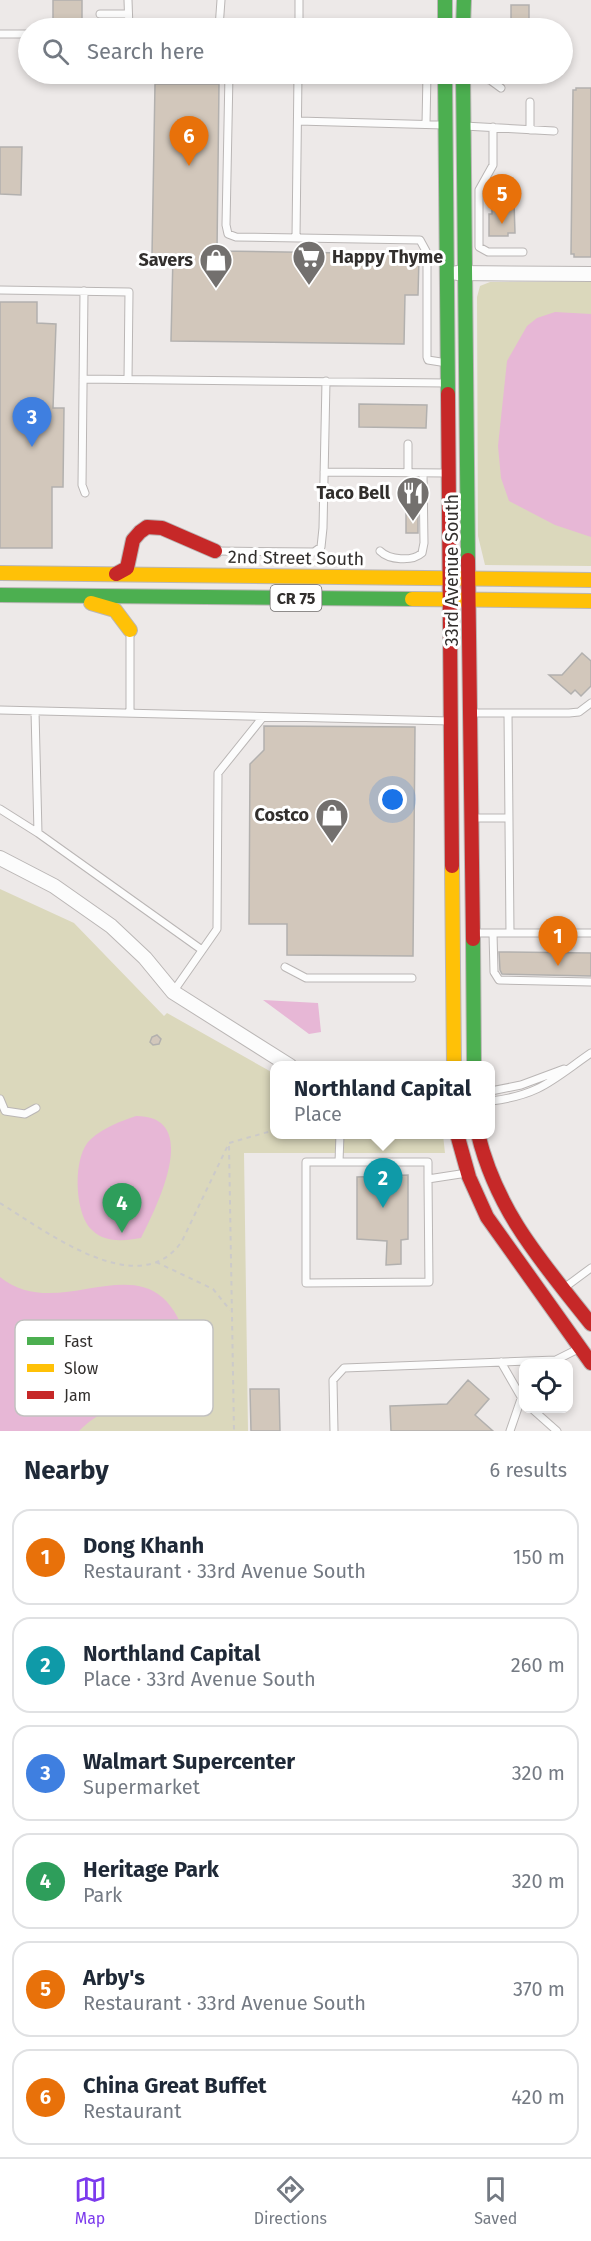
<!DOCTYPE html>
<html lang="en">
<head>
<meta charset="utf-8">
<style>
  :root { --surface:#fff; --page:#f2f2f3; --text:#1f2937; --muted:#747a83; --line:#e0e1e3; --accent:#7c3aed }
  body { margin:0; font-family:"Fira Sans",sans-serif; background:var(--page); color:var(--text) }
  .controls { position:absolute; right:18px; bottom:18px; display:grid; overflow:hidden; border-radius:12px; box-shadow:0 3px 9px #0003 }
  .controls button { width:54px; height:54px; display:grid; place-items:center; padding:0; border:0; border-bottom:2px solid var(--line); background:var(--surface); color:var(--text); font:30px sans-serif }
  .you { position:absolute; left:393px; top:800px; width:21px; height:21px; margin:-15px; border:4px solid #fff; border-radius:50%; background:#1a73e8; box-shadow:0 0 0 9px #1a73e833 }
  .badge { display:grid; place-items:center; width:39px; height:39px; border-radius:50%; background:var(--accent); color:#fff; font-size:20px; font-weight:700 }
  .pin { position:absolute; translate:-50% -50px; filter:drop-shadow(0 2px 3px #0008) }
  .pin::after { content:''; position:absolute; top:32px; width:21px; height:18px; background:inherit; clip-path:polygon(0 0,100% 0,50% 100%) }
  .popup { position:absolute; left:270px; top:1061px; width:225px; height:78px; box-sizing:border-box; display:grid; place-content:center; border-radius:12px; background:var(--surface); filter:drop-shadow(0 2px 4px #0005); font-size:20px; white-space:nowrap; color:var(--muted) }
  .popup b { font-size:22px; color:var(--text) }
  .popup::after { content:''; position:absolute; left:50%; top:100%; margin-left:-12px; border:12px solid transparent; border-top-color:var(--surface) }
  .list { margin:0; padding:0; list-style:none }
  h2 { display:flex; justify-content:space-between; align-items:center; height:78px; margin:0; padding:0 24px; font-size:26px }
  h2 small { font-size:20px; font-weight:400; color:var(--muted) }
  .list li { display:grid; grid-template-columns:39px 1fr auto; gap:18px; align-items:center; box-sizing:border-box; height:96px; margin:0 12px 12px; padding:0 12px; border:2px solid var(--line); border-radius:18px }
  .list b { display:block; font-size:22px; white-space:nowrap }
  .list p { margin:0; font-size:20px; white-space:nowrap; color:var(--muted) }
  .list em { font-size:20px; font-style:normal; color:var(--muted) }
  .icon { flex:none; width:33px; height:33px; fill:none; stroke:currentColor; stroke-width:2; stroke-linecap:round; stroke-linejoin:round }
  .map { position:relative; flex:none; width:591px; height:1431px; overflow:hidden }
  .search { position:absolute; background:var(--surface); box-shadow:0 3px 9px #0003; left:18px; right:18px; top:18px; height:66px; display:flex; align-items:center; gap:15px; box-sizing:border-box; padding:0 21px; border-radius:33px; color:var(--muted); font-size:22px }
  .sheet { height:726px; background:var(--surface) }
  nav { display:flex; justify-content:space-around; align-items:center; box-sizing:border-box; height:84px; border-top:2px solid var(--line); background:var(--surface); font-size:16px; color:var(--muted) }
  nav a { display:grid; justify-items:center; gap:3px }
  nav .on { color:var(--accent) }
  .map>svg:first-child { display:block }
  .green { fill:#dbd8bc }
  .water { fill:#e7b7d6 }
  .building { fill:#d2c7bb; stroke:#b2b0ae; stroke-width:1.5 }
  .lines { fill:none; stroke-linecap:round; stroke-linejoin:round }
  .lane-casing { stroke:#bab6b5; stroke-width:9 }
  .street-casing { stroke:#bab6b5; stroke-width:16 }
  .fast-casing { stroke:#bab6b5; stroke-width:16 }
  .slow-casing { stroke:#bab6b5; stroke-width:16 }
  .jam-casing { stroke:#bab6b5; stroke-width:16 }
  .path { stroke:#cccac9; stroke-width:2; stroke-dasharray:4.5 4.5; stroke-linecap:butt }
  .lane { stroke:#fcfcfc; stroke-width:7 }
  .street { stroke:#fcfcfc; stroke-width:14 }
  .fast { stroke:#4caf50; stroke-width:14 }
  .slow { stroke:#ffc107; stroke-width:14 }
  .jam { stroke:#c62828; stroke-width:14 }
  .labels { text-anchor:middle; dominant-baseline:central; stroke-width:6; stroke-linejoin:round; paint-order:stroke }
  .shield { fill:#fff; stroke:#706d6c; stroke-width:1.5 }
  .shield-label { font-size:16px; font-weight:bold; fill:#322f2d }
  .poi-label { font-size:18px; font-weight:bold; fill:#322f2d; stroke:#fff; text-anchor:end }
  .street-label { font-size:18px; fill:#322f2d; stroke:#fff }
  .key { fill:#fff; stroke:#c2c1c0; stroke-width:1.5 }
  .key-label { font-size:16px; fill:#322f2d }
</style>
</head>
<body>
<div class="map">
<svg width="591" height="1431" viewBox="0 0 591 1431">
  <rect width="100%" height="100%" fill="#ede9e8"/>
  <path class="green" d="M490,282H591V566L485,565L478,536L477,297L480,286Z
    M0,889L74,923L164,1016L167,1013L275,1074V1134L443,1135L445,1153H244L248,1431H0Z"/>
  <path class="water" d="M555,312L591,314V537L555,525L509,501L501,478L498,446L507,361L527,326L537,318Z
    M263,1000L318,1003L321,1032L309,1034Z
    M136,1116C203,1116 156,1208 141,1238C124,1241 105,1243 92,1230C74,1214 72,1155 91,1139C103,1128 121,1121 136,1116Z
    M0,1277C65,1330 158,1224 189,1349C193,1364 197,1383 187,1397C168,1423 134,1403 109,1411C97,1415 88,1422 79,1431H0Z"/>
  <path class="building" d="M53,0H82V28H53Z
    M511,5H529V28H511Z
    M155,84H219L217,251L406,254V257L419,258L418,295H405L404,344L171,341L173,255H152Z
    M576,88H591V257H574V254H571L573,90H576Z
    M0,147H22L21,195L0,194Z
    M492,201L514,202L515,233H508V236H489V214H492Z
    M0,302H37V323L56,324L53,408H64L63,487H52V548H0Z
    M359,404L427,405L426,428L359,427Z
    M406,511H418V533H406Z
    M582,653L591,661V686L581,696L575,690L571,694L549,675H562Z
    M264,726L415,727L413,956L287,955V924H249L250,764L264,750Z
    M499,952L591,953V976L502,974L500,970Z
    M157,1035L161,1039L159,1044L153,1045L150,1042L152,1037Z
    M408,1175V1239L401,1240V1264L386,1265L387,1241L357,1239V1177Z
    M468,1380L489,1399L475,1415L493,1431H391L390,1406L447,1404Z
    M250,1389H279L280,1431H251Z"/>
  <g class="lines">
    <defs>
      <path id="lane" d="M128,0L129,28
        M100,14H128
        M379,27H431V28
        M219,28L221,0
        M299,28V0
        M0,34H28
        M229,74L226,225L228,234L236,237L420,240L426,251L427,265V357L428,360L447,363
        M240,74L298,77
        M477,77L490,80L501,88
        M530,102V130
        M298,121L444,125
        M426,124L427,74
        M464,126L554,131
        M493,127V165L479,190V247L488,252H523
        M296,237L298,74
        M0,290L129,292L128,379
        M84,291L82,485L85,493
        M83,379L447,383
        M324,472L447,473
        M408,473V444
        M217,551L314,552L321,547L323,528L326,381
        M380,551C389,560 412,562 422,553L424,543L423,473
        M130,632V713
        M0,710L450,721
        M35,711L38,833L202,950
        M470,713H569L579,712L591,703
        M508,713L510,933
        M0,809L38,833
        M474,818H509
        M473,933H591
        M493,933L494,972L499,980L591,982
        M285,967L306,978H412
        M173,992L217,929L218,773L263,717
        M491,1091L521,1085L564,1069
        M0,1099L5,1111L25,1114L36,1108
        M491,1101C540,1095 552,1080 591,1053
        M339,1162L340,1134
        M428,1179V1162H306V1283L429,1282L428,1179L467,1173
        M564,1288L591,1268
        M501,1362L524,1402
        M531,1408L557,1431
        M334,1431L333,1380L344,1368L556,1360L580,1348
        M510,1431L521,1399"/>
      <path id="street" d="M457,273L591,274
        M0,858L54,886L111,926L145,958L173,992L290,1066"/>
      <path id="fast" d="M445,0V28
        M463,28L464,0
        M445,74L448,394
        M463,74L468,560
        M0,595L412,599
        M473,939L474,1066"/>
      <path id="slow" d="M0,573L591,580
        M412,599L591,601
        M91,603L115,610L130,630
        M452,866L454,1066"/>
      <path id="jam" d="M448,394L452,866
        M468,560L473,939
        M116,574L127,568L133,540L140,532L147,527L162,528L215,551
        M457,1134L469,1177L487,1217L591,1363
        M478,1134C497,1212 542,1262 591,1324"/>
    </defs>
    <use href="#lane" class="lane-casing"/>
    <use href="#street" class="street-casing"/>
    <use href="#fast" class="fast-casing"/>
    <use href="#slow" class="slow-casing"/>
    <use href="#jam" class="jam-casing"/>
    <path class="path" d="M229,1146L234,1431
      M0,1203C44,1230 140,1304 182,1241L229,1143L275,1130
      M156,1262L213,1289L230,1310"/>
    <use href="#lane" class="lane"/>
    <use href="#street" class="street"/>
    <use href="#fast" class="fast"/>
    <use href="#slow" class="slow"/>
    <use href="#jam" class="jam"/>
  </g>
  <defs>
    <symbol id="supermarket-pin" viewBox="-11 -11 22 30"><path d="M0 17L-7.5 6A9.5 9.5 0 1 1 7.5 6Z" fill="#73706e" stroke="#fff"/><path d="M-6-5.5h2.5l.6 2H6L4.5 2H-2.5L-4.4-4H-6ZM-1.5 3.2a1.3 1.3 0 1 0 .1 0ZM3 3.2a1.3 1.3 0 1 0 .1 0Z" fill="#fff"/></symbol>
    <symbol id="shop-pin" viewBox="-11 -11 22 30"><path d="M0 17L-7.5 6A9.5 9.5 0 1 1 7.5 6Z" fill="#73706e" stroke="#fff"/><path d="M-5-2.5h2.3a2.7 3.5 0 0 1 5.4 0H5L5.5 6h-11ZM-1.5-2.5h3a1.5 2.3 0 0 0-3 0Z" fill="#fff"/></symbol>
    <symbol id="restaurant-pin" viewBox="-11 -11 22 30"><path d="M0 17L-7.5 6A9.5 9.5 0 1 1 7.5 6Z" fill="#73706e" stroke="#fff"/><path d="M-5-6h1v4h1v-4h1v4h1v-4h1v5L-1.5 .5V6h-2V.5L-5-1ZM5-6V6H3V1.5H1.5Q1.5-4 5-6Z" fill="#fff"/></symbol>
  </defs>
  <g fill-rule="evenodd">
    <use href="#supermarket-pin" x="290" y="238" width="38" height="52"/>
    <use href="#shop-pin" x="197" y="241" width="38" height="52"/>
    <use href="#restaurant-pin" x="394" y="474" width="38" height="52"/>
    <use href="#shop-pin" x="313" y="796" width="38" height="52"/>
  </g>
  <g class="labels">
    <rect class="shield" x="270.5" y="585" width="51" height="26" rx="4.5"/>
    <g class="shield-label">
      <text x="296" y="598">CR 75</text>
    </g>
    <g class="poi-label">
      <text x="332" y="257" text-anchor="start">Happy Thyme</text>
      <text x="193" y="260">Savers</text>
      <text x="390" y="493">Taco Bell</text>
      <text x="309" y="815">Costco</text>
    </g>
    <g class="street-label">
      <text transform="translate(296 558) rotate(1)">2nd Street South</text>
      <text transform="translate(452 570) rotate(-90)">33rd Avenue South</text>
    </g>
  </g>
  <rect x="15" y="1320" width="198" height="96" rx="9" class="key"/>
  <rect x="27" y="1337" width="27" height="8" fill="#4caf50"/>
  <rect x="27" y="1364" width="27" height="8" fill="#ffc107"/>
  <rect x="27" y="1391" width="27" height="8" fill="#c62828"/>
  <g class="key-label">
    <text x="64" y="1347">Fast</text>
    <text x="64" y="1374">Slow</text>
    <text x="64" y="1401">Jam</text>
  </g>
</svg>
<div class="controls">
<button><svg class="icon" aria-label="locate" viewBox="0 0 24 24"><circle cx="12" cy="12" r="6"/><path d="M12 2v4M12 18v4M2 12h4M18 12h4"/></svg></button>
</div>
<div class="you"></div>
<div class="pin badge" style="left:558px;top:966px;background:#e8710a">1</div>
<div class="pin badge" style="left:383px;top:1208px;background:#0f9aa8">2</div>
<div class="popup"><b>Northland Capital</b>Place</div>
<div class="pin badge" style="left:32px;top:447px;background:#3f7fe0">3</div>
<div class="pin badge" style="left:122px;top:1233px;background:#2e9e5b">4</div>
<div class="pin badge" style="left:502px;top:224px;background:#e8710a">5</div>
<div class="pin badge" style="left:189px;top:166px;background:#e8710a">6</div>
<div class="search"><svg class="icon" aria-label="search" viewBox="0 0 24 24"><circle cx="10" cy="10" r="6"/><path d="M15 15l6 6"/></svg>Search here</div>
</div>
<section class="sheet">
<h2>Nearby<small>6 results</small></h2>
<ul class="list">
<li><span class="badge" style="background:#e8710a">1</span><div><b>Dong Khanh</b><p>Restaurant · 33rd Avenue South</p></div><em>150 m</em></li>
<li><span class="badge" style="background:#0f9aa8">2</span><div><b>Northland Capital</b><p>Place · 33rd Avenue South</p></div><em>260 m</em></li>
<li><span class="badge" style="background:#3f7fe0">3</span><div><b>Walmart Supercenter</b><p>Supermarket</p></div><em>320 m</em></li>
<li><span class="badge" style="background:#2e9e5b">4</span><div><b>Heritage Park</b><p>Park</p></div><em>320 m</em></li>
<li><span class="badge" style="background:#e8710a">5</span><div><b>Arby's</b><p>Restaurant · 33rd Avenue South</p></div><em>370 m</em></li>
<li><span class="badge" style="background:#e8710a">6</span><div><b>China Great Buffet</b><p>Restaurant</p></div><em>420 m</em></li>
</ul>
</section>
<nav>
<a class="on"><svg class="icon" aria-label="map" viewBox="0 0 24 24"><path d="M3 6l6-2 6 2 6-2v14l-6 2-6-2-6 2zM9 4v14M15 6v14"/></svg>Map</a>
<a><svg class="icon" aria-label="directions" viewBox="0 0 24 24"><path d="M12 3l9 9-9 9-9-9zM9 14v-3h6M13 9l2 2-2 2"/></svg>Directions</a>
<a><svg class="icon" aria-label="saved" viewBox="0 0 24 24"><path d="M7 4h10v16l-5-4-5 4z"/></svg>Saved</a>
</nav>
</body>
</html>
